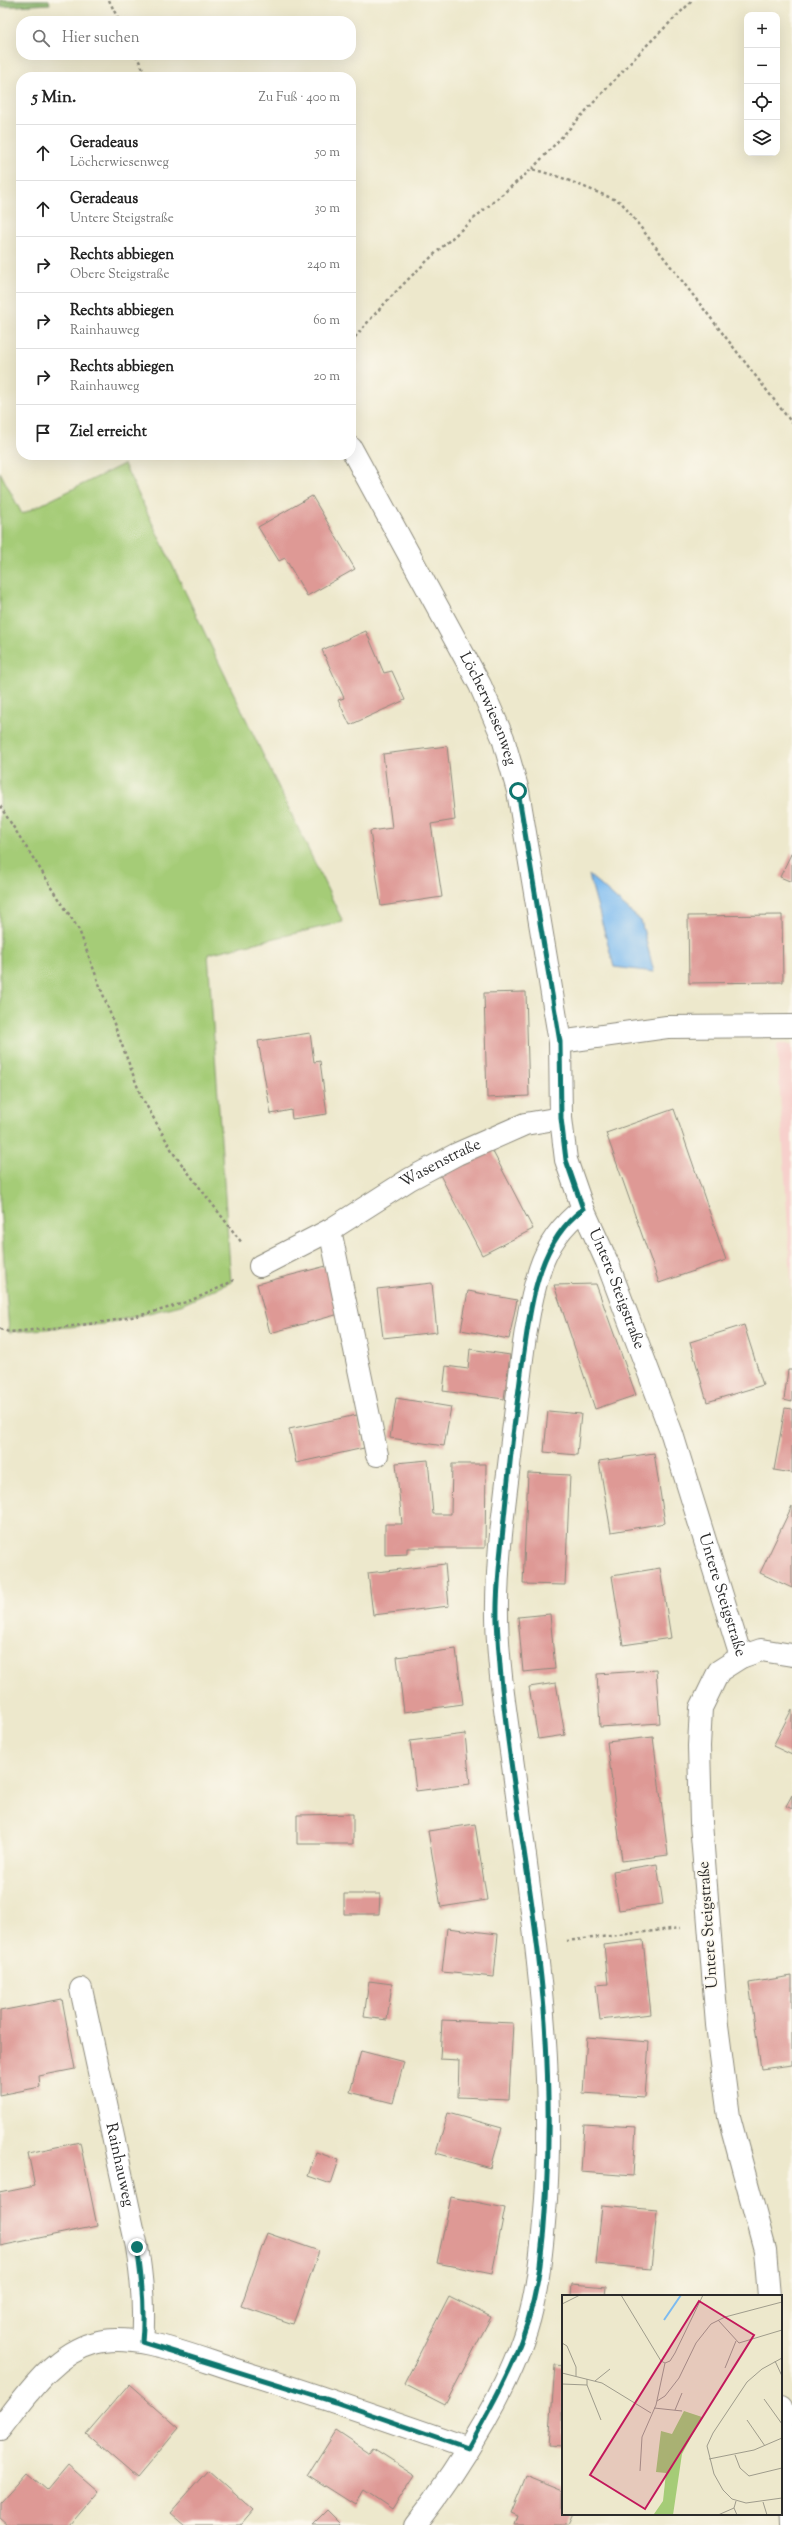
<!DOCTYPE html>
<html lang="de">
<head>
<meta charset="utf-8">
<style>
  :root { --surface:#fff; --page:#f2f2f2; --text:#222; --muted:#767676; --line:#e0e0e0 }
  body { margin:0; font-family:"Sorts Mill Goudy",serif; background:var(--page); color:var(--text) }
  .controls { position:absolute; right:12px; top:12px; display:grid; overflow:hidden; border-radius:8px; box-shadow:0 4px 16px #0002 }
  .controls button { width:36px; height:36px; display:grid; place-items:center; padding:0; border:0; border-bottom:1px solid var(--line); background:var(--surface); color:var(--text); font:20px sans-serif }
  .stop { position:absolute; width:12px; height:12px; margin:-9px; border:3px solid #0f766e; border-radius:50%; background:#fff }
  .stop.end { background:#0f766e; border-color:#fff; box-shadow:0 1px 4px #0008 }
  .list { margin:0; padding:0; list-style:none }
  h2 { display:flex; justify-content:space-between; align-items:center; height:52px; margin:0; padding:0 16px; font-size:17px }
  h2 small { font-size:13px; font-weight:400; color:var(--muted) }
  .list li { display:grid; grid-template-columns:26px 1fr auto; gap:12px; align-items:center; box-sizing:border-box; height:56px; padding:0 16px; border-top:1px solid var(--line) }
  .list b { display:block; font-size:15px; white-space:nowrap }
  .list p { margin:0; font-size:13px; white-space:nowrap; color:var(--muted) }
  .list em { font-size:13px; font-style:normal; color:var(--muted) }
  .icon { flex:none; width:22px; height:22px; fill:none; stroke:currentColor; stroke-width:2; stroke-linecap:round; stroke-linejoin:round }
  .map { position:relative; flex:none; width:792px; height:2525px; overflow:hidden }
  .search { position:absolute; background:var(--surface); box-shadow:0 4px 16px #0002; left:16px; top:16px; width:340px; height:44px; display:flex; align-items:center; gap:10px; box-sizing:border-box; padding:0 14px; border-radius:16px; color:var(--muted); font-size:15px }
  .panel { position:absolute; background:var(--surface); box-shadow:0 4px 16px #0002; left:16px; top:72px; width:340px; height:388px; border-radius:16px }
  .map>svg:first-child { display:block }
  .built { fill:#f7d0cc }
  .green { fill:#a5cc77; stroke:#687c51 }
  .forest { fill:#84b068; stroke:#586e4a }
  .water { fill:#7dbbf0; stroke:#54738e }
  .building { fill:#de9995 }
  .lines { fill:none; stroke-linecap:round; stroke-linejoin:round }
  .minor-casing { stroke:#8c8a7c; stroke-width:24 }
  .tertiary-casing { stroke:#8c8a7c; stroke-width:24 }
  .path { stroke:#8c8a7c; stroke-width:2.5; stroke-dasharray:3 3; stroke-linecap:butt }
  .minor { stroke:#fff; stroke-width:22 }
  .tertiary { stroke:#fff; stroke-width:22 }
  .route { stroke:#0f766e; stroke-width:5 }
  .labels { text-anchor:middle; dominant-baseline:central; stroke-width:3; stroke-linejoin:round; paint-order:stroke }
  .street-label { font-size:16px; fill:#2b2b2b; stroke:#fbf7ec }
  .inset-river { fill:none; stroke:#7dbbf0; stroke-width:2 }
  .inset-road { fill:none; stroke:#9f9c8c; stroke-width:1 }
  .view { fill:#c2185b; fill-opacity:0.15; stroke:#c2185b; stroke-width:2 }
  .inset-edge { fill:none; stroke:#2b2b2b; stroke-width:2 }
</style>
</head>
<body>
<div class="map">
<svg width="792" height="2525" viewBox="0 0 792 2525">
  <rect width="100%" height="100%" fill="#fbf7ec"/>
  <filter id="ink" filterUnits="userSpaceOnUse"><feTurbulence type="fractalNoise" baseFrequency=".025" numOctaves="2"/><feDisplacementMap in="SourceGraphic" scale="8" xChannelSelector="R" yChannelSelector="G"/><feConvolveMatrix kernelMatrix="1 2 1 2 8 2 1 2 1" color-interpolation-filters="sRGB"/></filter>
  <filter id="wash" filterUnits="userSpaceOnUse"><feTurbulence type="fractalNoise" baseFrequency=".012" numOctaves="4" result="noise"/><feDisplacementMap in="SourceGraphic" scale="16" xChannelSelector="R" yChannelSelector="G"/><feGaussianBlur stdDeviation="0.9" result="paint"/><feColorMatrix in="noise" values="0 0 0 0 0 0 0 0 0 0 0 0 0 0 0 0 0 1.4 0 .05"/><feComposite in="paint" operator="in"/></filter>
  <g filter="url(#wash)">
    <rect width="100%" height="100%" fill="#ede8cc"/>
    <path class="built" d="M777,1044H792V1295Z"/>
    <path class="green" d="M124,464L343,922L208,954L231,1282L181,1305L104,1324L9,1332L0,1204V472L22,514Z"/>
    <path class="forest" d="M0,0H49L50,4L0,7Z"/>
    <path class="water" d="M589,875L641,921L654,972L614,967Z"/>
    <g id="blocks">
      <path class="building" d="M312,496L355,569L307,596L285,558L279,561L258,527Z
        M366,631L384,673L392,671L405,700L350,725L338,700L344,698L322,650Z
        M447,746L455,820L431,824L442,897L381,906L370,831L392,828L383,754Z
        M792,852V882L780,877Z
        M782,915L783,982L689,983L688,916Z
        M526,992L529,1096L487,1098L484,993Z
        M310,1033L314,1062L320,1061L327,1114L292,1119L291,1110L271,1114L258,1041Z
        M674,1109L726,1260L659,1283L606,1133Z
        M491,1148L533,1229L482,1255L440,1175Z
        M330,1265L343,1313L270,1333L257,1284Z
        M432,1283L437,1332L383,1338L377,1289Z
        M596,1284L636,1395L595,1409L554,1285Z
        M468,1291L517,1300L509,1339L461,1330Z
        M744,1325L763,1385L707,1402L690,1342Z
        M470,1349L510,1355L504,1399L443,1391L446,1366L468,1369Z
        M788,1370H792V1402L784,1400Z
        M396,1398L451,1407L444,1446L390,1438Z
        M785,1408L792,1409V1473L774,1470Z
        M548,1411L581,1414L577,1455L544,1452Z
        M357,1415L364,1448L296,1463L289,1429Z
        M654,1453L665,1523L611,1532L599,1461Z
        M428,1460L433,1514H451L452,1464H486L485,1548H407V1554L385,1555V1524H402L396,1463Z
        M528,1473L570,1475L565,1585L523,1584Z
        M792,1506V1588L760,1573Z
        M445,1564L449,1606L373,1615L368,1573Z
        M660,1568L671,1638L623,1645L612,1576Z
        M550,1614L555,1669L523,1672L518,1617Z
        M456,1649L463,1704L404,1712L397,1657Z
        M656,1670L660,1723L600,1727L597,1674Z
        M556,1683L565,1735L538,1739L529,1687Z
        M792,1709V1755L773,1746Z
        M465,1734L470,1784L416,1791L410,1741Z
        M653,1737L668,1855L622,1861L607,1742Z
        M792,1795V1809L786,1806Z
        M353,1814V1844H297V1815Z
        M475,1824L487,1900L441,1907L428,1831Z
        M657,1864L663,1904L619,1910L613,1871Z
        M344,1894H380L379,1914H344Z
        M447,1928L498,1934L494,1977L442,1972Z
        M643,1940L651,2014L600,2020L596,1985L608,1984L604,1945Z
        M792,1976V2065L761,2069L749,1983Z
        M369,1981L392,1984L387,2020L364,2017Z
        M62,1999L75,2069L39,2076L40,2087L0,2095V2011Z
        M442,2020L513,2023L509,2099L458,2097L459,2060L440,2059Z
        M587,2037L649,2042L645,2097L583,2093Z
        M361,2051L404,2062L393,2103L350,2092Z
        M448,2113L502,2128L491,2168L436,2153Z
        M584,2124L636,2127L633,2176L581,2172Z
        M80,2142L97,2226L0,2246V2193L35,2186L28,2153Z
        M316,2152L339,2160L331,2184L308,2176Z
        M451,2197L505,2208L492,2274L437,2263Z
        M602,2205L657,2210L651,2269L596,2264Z
        M267,2233L319,2251L293,2324L241,2306Z
        M572,2284L606,2287L605,2296H571Z
        M449,2296L491,2317L445,2405L404,2384Z
        M555,2365L563,2366V2446L549,2445Z
        M129,2384L179,2428L137,2478L86,2434Z
        M336,2431L369,2453L373,2448L415,2475L392,2510L364,2491L355,2505L308,2475Z
        M68,2465L98,2491L69,2525H8L0,2518V2503L27,2473L47,2490Z
        M208,2470L253,2510L240,2525H184L170,2513Z
        M526,2476L563,2491V2514H573L568,2525H515L518,2516L511,2513Z
        M327,2510L342,2525H312Z"/>
    </g>
  </g>
  <g filter="url(#ink)">
    <use href="#blocks" fill-opacity="0" stroke="#8c8a7c" stroke-width="1"/>
    <g class="lines">
      <defs>
        <g id="minor">
          <path id="s1" d="M351,448L480,685L503,738L518,791L560,1042L561,1118L566,1160L583,1209L607,1262L672,1434L741,1657"/>
          <path d="M560,1042L667,1027L792,1026"/>
          <path d="M330,1230L377,1455"/>
          <path id="s2" d="M260,1266L330,1230L410,1179L457,1154L525,1124L561,1118"/>
          <path id="s3" d="M81,1989L137,2247C142,2279 145,2310 142,2342"/>
          <path d="M0,2429C25,2397 53,2354 94,2343C136,2331 196,2358 236,2370C314,2394 391,2421 468,2448"/>
          <path d="M415,2525C459,2469 517,2378 532,2308C540,2273 543,2236 546,2199C555,2061 534,1925 516,1788C509,1732 498,1675 497,1617C496,1556 506,1493 513,1432C520,1381 524,1318 540,1269C548,1244 562,1225 583,1209"/>
        </g>
        <path id="tertiary" d="M769,2296L765,2250L729,2117L717,2025L701,1823L699,1746L701,1708L719,1671L741,1657L761,1650L792,1655
          M781,2407L789,2485L791,2525"/>
      </defs>
      <use href="#minor" class="minor-casing"/>
      <use href="#tertiary" class="tertiary-casing"/>
      <path class="path" d="M109,0L119,21
        M136,55L147,77
        M532,169L646,46L693,0
        M351,342C404,277 468,223 532,169L560,177L621,202L792,423
        M0,806L79,930L141,1096L174,1154L242,1243
        M0,1329L9,1332C88,1325 163,1320 234,1280
        M566,1941L680,1928"/>
      <use href="#minor" class="minor"/>
      <use href="#tertiary" class="tertiary"/>
    </g>
  </g>
  <g class="lines" filter="url(#ink)">
    <path class="route" d="M137,2247C142,2279 145,2310 142,2342L335,2402L468,2448C502,2388 531,2335 540,2265C550,2184 550,2103 545,2022C535,1887 503,1755 497,1620C496,1586 501,1552 504,1518C509,1467 515,1416 522,1365C531,1309 535,1245 583,1209L566,1160L561,1118L560,1042L518,791"/>
  </g>
  <g class="labels">
    <g class="street-label">
      <text stroke="none"><textPath href="#s1" startOffset="295">Löcherwiesenweg</textPath></text>
      <text stroke="none"><textPath href="#s2" startOffset="208">Wasenstraße</textPath></text>
      <text stroke="none"><textPath href="#s1" startOffset="894">Untere Steigstraße</textPath></text>
      <text stroke="none"><textPath href="#s1" startOffset="1218">Untere Steigstraße</textPath></text>
      <text transform="translate(709 1925) rotate(-94)">Untere Steigstraße</text>
      <text stroke="none"><textPath href="#s3" startOffset="180">Rainhauweg</textPath></text>
    </g>
  </g>
  <g transform="translate(562 2295)">
    <rect width="220" height="220" fill="#ede8cc"/>
    <path d="M122,116L140,122L120,159L111,220H94L92,219L101,206L104,178L94,177L99,136L110,139Z" fill="#a5cc77"/>
    <path class="inset-river" d="M102,25L119,0"/>
    <path class="inset-road" d="M59,0L99,66L103,68M0,9L18,0M156,25L177,48L220,35M0,48L5,51L14,72V81M220,63L200,74L185,87L151,138L145,151L152,179L161,195L170,204L184,208L220,203M213,66L220,81M103,68L108,66L113,58L141,0M163,73L174,46M0,78L40,88L89,118M25,84V90L39,125M33,86L48,74M0,89L25,90M202,104L220,129M95,106L103,101L117,83L134,48L149,29L163,22L220,7M92,113L120,116M113,115L120,98M185,125L203,151M173,160L178,173L187,181L220,173M147,164L192,155L220,143M78,176L80,142L94,110L103,68M174,206L172,213L175,220M201,207L205,220M156,220L172,213"/>
    <path class="view" d="M137,6L192,40L83,214L28,180Z"/>
    <rect width="220" height="220" class="inset-edge"/>
  </g>
</svg>
<div class="controls">
<button>+</button>
<button>−</button>
<button><svg class="icon" aria-label="locate" viewBox="0 0 24 24"><circle cx="12" cy="12" r="6"/><path d="M12 2v4M12 18v4M2 12h4M18 12h4"/></svg></button>
<button><svg class="icon" aria-label="layers" viewBox="0 0 24 24"><path d="M12 4l9 5-9 5-9-5zM3 14l9 5 9-5"/></svg></button>
</div>
<div class="stop" style="left:518px;top:791px"></div>
<div class="stop end" style="left:137px;top:2247px"></div>
<div class="search"><svg class="icon" aria-label="search" viewBox="0 0 24 24"><circle cx="10" cy="10" r="6"/><path d="M15 15l6 6"/></svg>Hier suchen</div>
<section class="panel">
<h2>5 Min.<small>Zu Fuß · 400 m</small></h2>
<ul class="list">
<li><svg class="icon" aria-label="ahead" viewBox="0 0 24 24"><path d="M12 20V5M6 11l6-6 6 6"/></svg><div><b>Geradeaus</b><p>Löcherwiesenweg</p></div><em>50 m</em></li>
<li><svg class="icon" aria-label="ahead" viewBox="0 0 24 24"><path d="M12 20V5M6 11l6-6 6 6"/></svg><div><b>Geradeaus</b><p>Untere Steigstraße</p></div><em>30 m</em></li>
<li><svg class="icon" aria-label="right" viewBox="0 0 24 24"><path d="M7 20v-9h11M14 6l5 5-5 5"/></svg><div><b>Rechts abbiegen</b><p>Obere Steigstraße</p></div><em>240 m</em></li>
<li><svg class="icon" aria-label="right" viewBox="0 0 24 24"><path d="M7 20v-9h11M14 6l5 5-5 5"/></svg><div><b>Rechts abbiegen</b><p>Rainhauweg</p></div><em>60 m</em></li>
<li><svg class="icon" aria-label="right" viewBox="0 0 24 24"><path d="M7 20v-9h11M14 6l5 5-5 5"/></svg><div><b>Rechts abbiegen</b><p>Rainhauweg</p></div><em>20 m</em></li>
<li><svg class="icon" aria-label="arrive" viewBox="0 0 24 24"><path d="M6 21V4h12l-3 4 3 4H6"/></svg><div><b>Ziel erreicht</b></div></li>
</ul>
</section>
</div>
</body>
</html>
